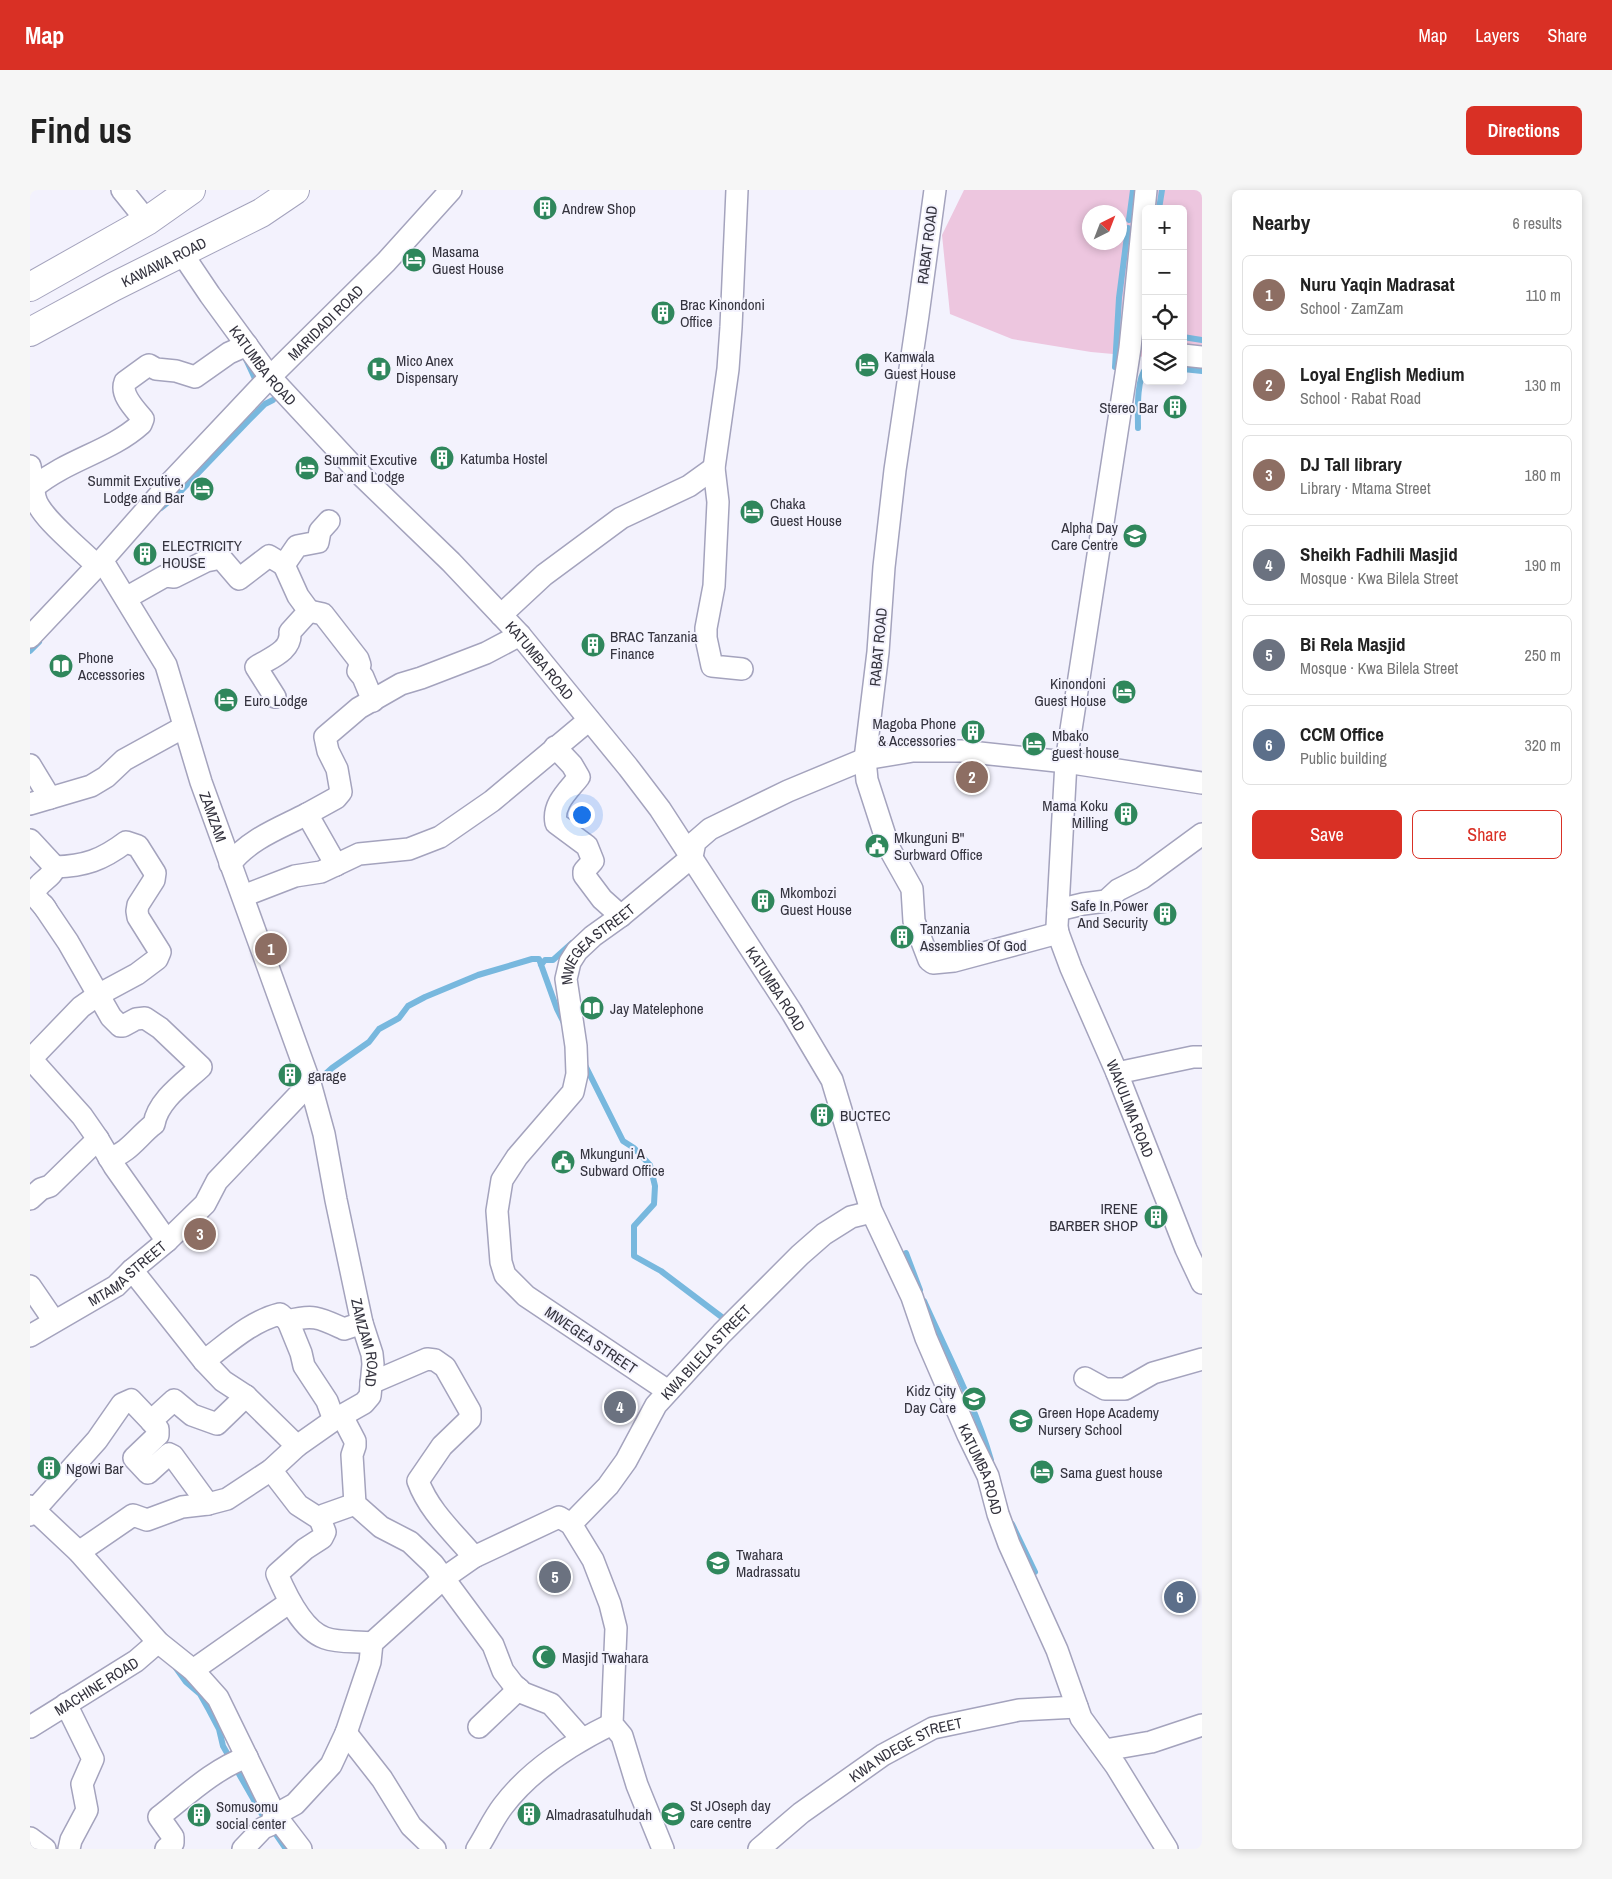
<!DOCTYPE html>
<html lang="en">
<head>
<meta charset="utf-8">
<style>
  :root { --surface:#fff; --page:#f6f6f6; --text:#222; --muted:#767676; --line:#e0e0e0; --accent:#d93025 }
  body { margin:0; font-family:"Archivo Narrow",sans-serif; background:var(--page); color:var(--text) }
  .controls { position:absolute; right:15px; top:15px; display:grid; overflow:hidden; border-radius:8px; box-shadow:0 2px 8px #0003 }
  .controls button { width:45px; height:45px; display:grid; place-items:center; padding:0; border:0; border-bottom:1px solid var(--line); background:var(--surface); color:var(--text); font:25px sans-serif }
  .compass { position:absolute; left:1052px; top:15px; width:45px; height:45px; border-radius:50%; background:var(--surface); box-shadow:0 2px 8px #0003; rotate:42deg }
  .you { position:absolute; left:551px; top:624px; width:18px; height:18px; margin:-12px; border:4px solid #fff; border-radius:50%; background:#1a73e8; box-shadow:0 0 0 8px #1a73e833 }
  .badge { display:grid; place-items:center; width:32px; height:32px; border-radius:50%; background:var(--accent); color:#fff; font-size:16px; font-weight:700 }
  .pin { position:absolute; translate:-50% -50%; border:2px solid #fff; box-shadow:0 1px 5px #0006 }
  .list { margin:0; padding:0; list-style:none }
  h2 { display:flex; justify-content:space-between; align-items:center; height:65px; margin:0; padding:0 20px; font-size:21px }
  h2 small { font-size:16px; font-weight:400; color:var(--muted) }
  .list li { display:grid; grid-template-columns:32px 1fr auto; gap:15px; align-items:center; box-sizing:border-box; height:80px; margin:0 10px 10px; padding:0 10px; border:1px solid var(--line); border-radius:8px }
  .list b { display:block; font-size:19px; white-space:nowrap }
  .list p { margin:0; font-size:16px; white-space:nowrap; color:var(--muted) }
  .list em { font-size:16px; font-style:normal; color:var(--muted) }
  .actions { display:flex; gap:10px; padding:15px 20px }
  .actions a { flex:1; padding:11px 0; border:1px solid var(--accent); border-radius:8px; text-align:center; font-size:18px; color:var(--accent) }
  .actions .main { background:var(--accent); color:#fff }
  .icon { flex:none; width:28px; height:28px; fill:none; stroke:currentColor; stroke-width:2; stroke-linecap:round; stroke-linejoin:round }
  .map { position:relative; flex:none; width:1172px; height:1659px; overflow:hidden; border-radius:8px }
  header { display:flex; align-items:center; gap:30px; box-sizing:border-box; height:70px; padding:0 25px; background:var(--accent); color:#fff }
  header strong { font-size:24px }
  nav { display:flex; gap:28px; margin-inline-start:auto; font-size:18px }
  .intro { display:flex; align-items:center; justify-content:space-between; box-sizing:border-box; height:120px; padding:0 30px }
  h1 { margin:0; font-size:35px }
  .button { padding:12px 22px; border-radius:8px; background:var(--accent); color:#fff; font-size:18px; font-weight:700 }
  main { display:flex; gap:30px; padding:0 30px }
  aside { flex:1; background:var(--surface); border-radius:8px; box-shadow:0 2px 8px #0003 }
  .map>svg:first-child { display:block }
  .green { fill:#edc6df; fill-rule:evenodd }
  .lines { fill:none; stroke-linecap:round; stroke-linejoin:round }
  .stream { stroke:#78b8de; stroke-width:6 }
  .street-casing { stroke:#a4a3bd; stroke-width:24 }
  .primary-casing { stroke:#a4a3bd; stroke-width:30 }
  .street { stroke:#fff; stroke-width:21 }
  .primary { stroke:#fff; stroke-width:28 }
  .labels { text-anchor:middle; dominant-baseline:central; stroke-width:4; stroke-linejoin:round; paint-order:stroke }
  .poi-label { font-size:15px; fill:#34333e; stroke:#f3f2fd; text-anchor:start }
  .street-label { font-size:15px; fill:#34333e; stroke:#f3f2fd }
</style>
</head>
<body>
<header>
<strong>Map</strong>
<nav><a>Map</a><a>Layers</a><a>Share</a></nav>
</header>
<div class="intro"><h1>Find us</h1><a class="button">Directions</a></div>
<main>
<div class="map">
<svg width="1172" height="1659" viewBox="0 0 1172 1659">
  <rect width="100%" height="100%" fill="#f3f2fd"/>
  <path class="green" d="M934,0H1172V173L1153,171V19H1116V167L1061,162L982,149L920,124L912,45ZM1060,22H1090V52H1060Z"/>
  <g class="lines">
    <path class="stream" d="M1129,19L1132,0
      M1099,30L1103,0
      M1153,147L1172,150
      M215,167L227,193L226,194
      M1085,177L1089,108L1098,38
      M1153,179L1172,181
      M1108,238C1108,223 1106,190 1116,178
      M151,301L220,229L235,214L243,210
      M131,318L148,304
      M0,461L9,452
      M511,775L515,770H523L542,753
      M554,873L593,951L604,958L620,975L625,996L624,1014L604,1036V1066L631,1081L697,1131
      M286,897L292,887L302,878L339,852L349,839L369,828L378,816L395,807L448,785L502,769H509L527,819L534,833
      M876,1063L890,1100
      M894,1111C917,1163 945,1215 961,1270
      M982,1334L1005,1382
      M146,1478L156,1492L170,1504L179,1520L189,1539L193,1556L233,1626
      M241,1637L256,1659"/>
    <defs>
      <g id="street">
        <path d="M92,0L117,31"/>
        <path d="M707,0L701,137L698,179L684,278L688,312L684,396L676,438V448L682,476L712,479"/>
        <path d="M905,0L888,125L865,280L854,377L848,462L835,569L837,590L859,658L882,699L884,731L899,770L903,773L924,771L1028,743"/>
        <path id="s1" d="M1116,0L1100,158L1036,572L1027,736L1028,743L1041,778L1087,883L1156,1059L1172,1093"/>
        <path id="s2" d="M151,62L180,105L240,187L333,287L421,372L490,445L598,577L630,619L761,821L802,890L841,1020L882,1107L896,1148L938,1245L958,1286L968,1324L979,1354L1027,1460L1051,1528L1086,1576L1137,1659"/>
        <path d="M1153,165L1172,167"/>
        <path d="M0,276C2,286 3,297 5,307C9,327 52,360 67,376L0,447"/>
        <path d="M4,297C38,269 80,262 111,234L113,229C105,219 90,205 95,192L117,176L119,175L126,179L146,181L165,187L199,163L217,155"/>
        <path id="s3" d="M72,370L136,475L171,592L280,893L294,944L306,1010L332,1133L342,1164L343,1174L340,1206L334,1213L304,1230L267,1256L216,1206L193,1191L174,1171L102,1080"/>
        <path id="s4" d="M67,376L140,293L240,187L356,72L421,0"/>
        <path d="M96,408L135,386L144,387L176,371L191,368L209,389L239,366L254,375"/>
        <path d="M279,421L293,424L328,469L330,475L328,481L333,487L343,511"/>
        <path d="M471,425L514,385L591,328L659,296L684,278"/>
        <path d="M245,507L226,477C240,468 262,461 260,442L279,421L268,406L254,375L267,356L288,352L290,341L299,331"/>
        <path d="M525,557L542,575L549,587C539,600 522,614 526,633L557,656L563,671L554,681V685L572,709L591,726"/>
        <path d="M0,575L20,608"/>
        <path d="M0,614L61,596L76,587L94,570L154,537"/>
        <path d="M0,650L25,677C22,689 6,692 4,705L16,719L13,715"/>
        <path d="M200,674C219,649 250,638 277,624"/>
        <path d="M306,675L277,624L306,608L311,602L307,579L298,561L295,547L329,518L371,494L391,488L456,463L490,445"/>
        <path d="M213,706L265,686L291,682L329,664L379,659L410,647L462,611L559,530"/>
        <path d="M13,715L38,752L81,827L90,836H93L106,829L115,828L130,838L171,877C155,892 128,910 124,934C110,944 98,964 79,968"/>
        <path d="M1028,720L1053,714L1076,711L1088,700L1112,688L1172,644"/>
        <path d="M1,869L52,926L68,949L84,976L137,1051"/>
        <path d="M0,870L51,817L68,805L107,784L127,769L130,762L108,727L107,721L108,715L124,690L125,683L108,656L96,652C72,670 55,676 25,677"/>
        <path d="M1087,883L1163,867H1172"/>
        <path d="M0,1009L11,999L20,996L68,949"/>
        <path d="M0,1096L24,1131"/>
        <path d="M258,1131L271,1163L274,1176L297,1211L304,1230"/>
        <path id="s5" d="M0,1146L86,1096L102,1080L137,1051L175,1014L187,991L280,893"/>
        <path d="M174,1171C197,1154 221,1131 250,1124L258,1131C284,1124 290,1128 314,1139L332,1133"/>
        <path d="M1055,1188L1075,1199H1095L1123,1183L1172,1169"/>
        <path d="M341,1193L397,1169L405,1170L415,1177L440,1221V1229L412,1256L388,1291C399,1321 423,1342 444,1367"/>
        <path id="s6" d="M638,1201L496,1106L475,1085L471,1072L467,1021L472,990L487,967L543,902L547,884L546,856L536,789L540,772L547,761L563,746L591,726L662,667L665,652L680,639L758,601L835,569L883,561H931L1036,572L1172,593"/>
        <path d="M312,1226L325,1251V1256L322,1265L325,1314L351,1337L380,1352L403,1374L463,1455L473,1481L483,1494L493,1503L521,1514L552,1549"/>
        <path d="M241,1280L268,1315L290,1329"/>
        <path d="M178,1314L143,1266L139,1264L118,1283L104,1268L128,1245V1239L121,1231L144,1210L162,1225L187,1234L216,1206"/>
        <path d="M325,1314L294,1325L290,1329L295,1342L292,1348L275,1359L247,1384C256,1405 272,1440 295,1448C309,1453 327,1451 342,1453"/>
        <path d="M0,1316L49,1362L128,1452L163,1480L188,1508L245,1625L271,1659"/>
        <path d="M0,1325L67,1250L92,1214L101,1210L121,1231"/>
        <path id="s7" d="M541,1334L578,1296L596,1271L626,1215L692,1143L770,1065L794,1044L821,1027L841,1022"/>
        <path d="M49,1362L103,1325L117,1330L152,1317L178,1314L197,1309L241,1280L267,1256"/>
        <path d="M163,1480L260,1412"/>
        <path d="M36,1514L63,1569L52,1594L57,1620L41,1650L39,1659"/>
        <path id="s8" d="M0,1537L106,1471L128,1452"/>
        <path d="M449,1537L489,1499"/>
        <path d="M316,1543L352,1589L381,1636L405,1659"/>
        <path d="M1075,1560L1121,1552L1172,1535"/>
        <path d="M0,1648L15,1659"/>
        <path d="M136,1659L143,1653V1647L129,1627C157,1605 184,1579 217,1567"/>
        <path d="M213,1659L233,1638L240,1635L245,1625L265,1614L301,1575L316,1543L340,1472L342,1453L414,1388L444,1367L529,1327L541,1334L563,1370L580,1414L586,1438L582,1534L592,1546L607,1595L633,1659"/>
        <path d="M447,1659C456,1645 463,1629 473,1616C501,1579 541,1554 582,1534"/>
        <path id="s9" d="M729,1659L771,1623L853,1565L903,1538L989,1520L1047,1517"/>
      </g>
      <g id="primary">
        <path d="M0,97L117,31L161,0"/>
        <path id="s10" d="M0,142L83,97L231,23L265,0"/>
      </g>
    </defs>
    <use href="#street" class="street-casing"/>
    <use href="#primary" class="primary-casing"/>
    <use href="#street" class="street"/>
    <use href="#primary" class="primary"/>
  </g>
  <defs>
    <symbol id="building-disc" viewBox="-11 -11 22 22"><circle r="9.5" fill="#2f875c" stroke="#f3f2fd"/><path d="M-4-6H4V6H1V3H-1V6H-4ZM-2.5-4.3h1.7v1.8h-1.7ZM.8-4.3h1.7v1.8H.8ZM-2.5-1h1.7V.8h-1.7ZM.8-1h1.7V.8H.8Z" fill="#fff"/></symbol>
    <symbol id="hotel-disc" viewBox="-11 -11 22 22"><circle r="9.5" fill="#2f875c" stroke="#f3f2fd"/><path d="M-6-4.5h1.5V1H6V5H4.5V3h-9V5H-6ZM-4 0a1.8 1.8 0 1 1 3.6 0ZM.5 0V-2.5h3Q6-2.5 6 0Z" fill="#fff"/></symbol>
    <symbol id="hospital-disc" viewBox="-11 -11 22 22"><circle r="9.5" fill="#2f875c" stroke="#f3f2fd"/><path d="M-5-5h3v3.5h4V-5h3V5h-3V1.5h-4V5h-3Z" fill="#fff"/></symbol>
    <symbol id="school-disc" viewBox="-11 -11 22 22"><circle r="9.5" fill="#2f875c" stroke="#f3f2fd"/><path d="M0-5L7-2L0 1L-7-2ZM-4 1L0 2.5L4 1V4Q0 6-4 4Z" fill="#fff"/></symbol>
    <symbol id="library-disc" viewBox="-11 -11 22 22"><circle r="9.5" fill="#2f875c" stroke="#f3f2fd"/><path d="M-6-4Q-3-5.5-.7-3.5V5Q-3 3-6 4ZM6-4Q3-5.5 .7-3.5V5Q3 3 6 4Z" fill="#fff"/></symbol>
    <symbol id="civic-disc" viewBox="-11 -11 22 22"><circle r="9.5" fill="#2f875c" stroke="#f3f2fd"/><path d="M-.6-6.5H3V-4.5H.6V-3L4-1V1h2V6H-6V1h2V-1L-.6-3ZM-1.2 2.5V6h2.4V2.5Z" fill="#fff"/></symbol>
    <symbol id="mosque-disc" viewBox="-11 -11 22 22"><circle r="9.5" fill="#2f875c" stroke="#f3f2fd"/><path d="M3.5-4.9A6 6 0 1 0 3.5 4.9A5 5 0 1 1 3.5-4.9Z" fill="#fff"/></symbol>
  </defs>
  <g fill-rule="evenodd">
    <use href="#building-disc" x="501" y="4" width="28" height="28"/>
    <use href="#hotel-disc" x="370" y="56" width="28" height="28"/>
    <use href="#building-disc" x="619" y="109" width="28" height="28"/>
    <use href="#hotel-disc" x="823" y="161" width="28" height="28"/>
    <use href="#hospital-disc" x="335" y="165" width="28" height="28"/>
    <use href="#building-disc" x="1131" y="203" width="28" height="28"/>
    <use href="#building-disc" x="398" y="254" width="28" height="28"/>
    <use href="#hotel-disc" x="263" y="264" width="28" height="28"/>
    <use href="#hotel-disc" x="158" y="285" width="28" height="28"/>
    <use href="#hotel-disc" x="708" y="308" width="28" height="28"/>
    <use href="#school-disc" x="1091" y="332" width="28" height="28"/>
    <use href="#building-disc" x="101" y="350" width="28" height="28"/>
    <use href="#building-disc" x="549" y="441" width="28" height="28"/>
    <use href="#library-disc" x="17" y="462" width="28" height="28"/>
    <use href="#hotel-disc" x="1080" y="488" width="28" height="28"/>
    <use href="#hotel-disc" x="182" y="496" width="28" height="28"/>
    <use href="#building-disc" x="929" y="528" width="28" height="28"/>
    <use href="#hotel-disc" x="990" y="540" width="28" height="28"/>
    <use href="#building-disc" x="1082" y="610" width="28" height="28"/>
    <use href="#civic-disc" x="833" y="642" width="28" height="28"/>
    <use href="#building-disc" x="719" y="697" width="28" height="28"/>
    <use href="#building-disc" x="1121" y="710" width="28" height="28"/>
    <use href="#building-disc" x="858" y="733" width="28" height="28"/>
    <use href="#library-disc" x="548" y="804" width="28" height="28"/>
    <use href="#building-disc" x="246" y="871" width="28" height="28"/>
    <use href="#building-disc" x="778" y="911" width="28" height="28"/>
    <use href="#civic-disc" x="519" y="958" width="28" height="28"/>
    <use href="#building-disc" x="1112" y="1013" width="28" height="28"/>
    <use href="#school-disc" x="930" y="1195" width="28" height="28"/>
    <use href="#school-disc" x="977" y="1217" width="28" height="28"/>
    <use href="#building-disc" x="5" y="1264" width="28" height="28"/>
    <use href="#hotel-disc" x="998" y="1268" width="28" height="28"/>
    <use href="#school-disc" x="674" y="1359" width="28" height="28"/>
    <use href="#mosque-disc" x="500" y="1453" width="28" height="28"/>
    <use href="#building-disc" x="485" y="1610" width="28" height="28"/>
    <use href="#school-disc" x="629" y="1610" width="28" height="28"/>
    <use href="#building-disc" x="155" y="1611" width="28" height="28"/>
  </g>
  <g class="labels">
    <g class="poi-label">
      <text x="532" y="18">Andrew Shop</text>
      <text x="402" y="61">Masama<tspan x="402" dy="17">Guest House</tspan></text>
      <text x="650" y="114">Brac Kinondoni<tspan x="650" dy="17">Office</tspan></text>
      <text x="854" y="166">Kamwala<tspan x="854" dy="17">Guest House</tspan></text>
      <text x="366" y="170">Mico Anex<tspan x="366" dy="17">Dispensary</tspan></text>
      <text x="1128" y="217" text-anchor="end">Stereo Bar</text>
      <text x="430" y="268">Katumba Hostel</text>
      <text x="294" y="269">Summit Excutive<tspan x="294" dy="17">Bar and Lodge</tspan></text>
      <text x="154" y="290" text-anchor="end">Summit Excutive,<tspan x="154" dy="17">Lodge and Bar</tspan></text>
      <text x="740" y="313">Chaka<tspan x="740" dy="17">Guest House</tspan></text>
      <text x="1088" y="337" text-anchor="end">Alpha Day<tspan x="1088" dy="17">Care Centre</tspan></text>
      <text x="132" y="355">ELECTRICITY<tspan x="132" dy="17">HOUSE</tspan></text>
      <text x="580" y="446">BRAC Tanzania<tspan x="580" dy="17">Finance</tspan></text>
      <text x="48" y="467">Phone<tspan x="48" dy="17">Accessories</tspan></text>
      <text x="1076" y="493" text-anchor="end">Kinondoni<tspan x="1076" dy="17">Guest House</tspan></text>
      <text x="214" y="510">Euro Lodge</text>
      <text x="926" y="533" text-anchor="end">Magoba Phone<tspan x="926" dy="17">&amp; Accessories</tspan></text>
      <text x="1022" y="545">Mbako<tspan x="1022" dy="17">guest house</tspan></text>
      <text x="1078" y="615" text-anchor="end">Mama Koku<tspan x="1078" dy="17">Milling</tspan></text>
      <text x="864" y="647">Mkunguni B''<tspan x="864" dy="17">Surbward Office</tspan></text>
      <text x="750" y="702">Mkombozi<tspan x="750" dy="17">Guest House</tspan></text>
      <text x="1118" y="715" text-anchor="end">Safe In Power<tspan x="1118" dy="17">And Security</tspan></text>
      <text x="890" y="738">Tanzania<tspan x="890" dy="17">Assemblies Of God</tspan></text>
      <text x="580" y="818">Jay Matelephone</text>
      <text x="278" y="885">garage</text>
      <text x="810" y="925">BUCTEC</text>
      <text x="550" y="963">Mkunguni A<tspan x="550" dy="17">Subward Office</tspan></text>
      <text x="1108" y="1018" text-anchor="end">IRENE<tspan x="1108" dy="17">BARBER SHOP</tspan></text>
      <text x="926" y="1200" text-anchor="end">Kidz City<tspan x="926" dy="17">Day Care</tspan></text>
      <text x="1008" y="1222">Green Hope Academy<tspan x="1008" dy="17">Nursery School</tspan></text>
      <text x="36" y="1278">Ngowi Bar</text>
      <text x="1030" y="1282">Sama guest house</text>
      <text x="706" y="1364">Twahara<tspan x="706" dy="17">Madrassatu</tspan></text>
      <text x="532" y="1467">Masjid Twahara</text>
      <text x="660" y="1615">St JOseph day<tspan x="660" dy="17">care centre</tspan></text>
      <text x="186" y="1616">Somusomu<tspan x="186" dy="17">social center</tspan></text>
      <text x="516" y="1624">Almadrasatulhudah</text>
    </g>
    <g class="street-label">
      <text transform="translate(897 55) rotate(-83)">RABAT ROAD</text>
      <text stroke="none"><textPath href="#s10" startOffset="151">KAWAWA ROAD</textPath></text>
      <text stroke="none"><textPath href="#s4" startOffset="334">MARIDADI ROAD</textPath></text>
      <text stroke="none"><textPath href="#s2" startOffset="140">KATUMBA ROAD</textPath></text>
      <text transform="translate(848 457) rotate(-85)">RABAT ROAD</text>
      <text stroke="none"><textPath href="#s2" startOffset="545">KATUMBA ROAD</textPath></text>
      <text stroke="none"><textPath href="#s3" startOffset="282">ZAMZAM</textPath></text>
      <text stroke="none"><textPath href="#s6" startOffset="572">MWEGEA STREET</textPath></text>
      <text stroke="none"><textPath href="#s2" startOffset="950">KATUMBA ROAD</textPath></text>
      <text stroke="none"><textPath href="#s1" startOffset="939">WAKULIMA ROAD</textPath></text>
      <text stroke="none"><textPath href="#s5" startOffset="116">MTAMA STREET</textPath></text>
      <text transform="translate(561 1150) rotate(34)">MWEGEA STREET</text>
      <text stroke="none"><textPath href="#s3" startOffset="831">ZAMZAM ROAD</textPath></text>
      <text stroke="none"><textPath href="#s7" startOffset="220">KWA BILELA STREET</textPath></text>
      <text stroke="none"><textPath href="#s2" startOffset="1475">KATUMBA ROAD</textPath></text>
      <text stroke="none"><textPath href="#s8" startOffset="78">MACHINE ROAD</textPath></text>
      <text stroke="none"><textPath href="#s9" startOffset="179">KWA NDEGE STREET</textPath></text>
    </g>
  </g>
</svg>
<div class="controls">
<button>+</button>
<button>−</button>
<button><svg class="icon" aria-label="locate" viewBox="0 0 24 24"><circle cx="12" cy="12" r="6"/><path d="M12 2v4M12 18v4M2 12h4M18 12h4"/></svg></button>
<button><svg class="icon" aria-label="layers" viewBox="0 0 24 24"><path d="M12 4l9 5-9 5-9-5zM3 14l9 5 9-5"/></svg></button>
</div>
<svg class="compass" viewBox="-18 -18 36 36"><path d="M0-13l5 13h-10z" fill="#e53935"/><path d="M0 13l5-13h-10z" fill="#767676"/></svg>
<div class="you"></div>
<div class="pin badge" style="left:241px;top:759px;background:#8d6e63">1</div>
<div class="pin badge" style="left:942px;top:587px;background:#8d6e63">2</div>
<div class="pin badge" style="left:170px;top:1044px;background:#8d6e63">3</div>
<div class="pin badge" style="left:590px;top:1217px;background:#6b7280">4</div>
<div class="pin badge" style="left:525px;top:1387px;background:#6b7280">5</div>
<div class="pin badge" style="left:1150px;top:1407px;background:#5c6f8a">6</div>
</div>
<aside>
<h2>Nearby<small>6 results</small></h2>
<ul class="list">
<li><span class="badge" style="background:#8d6e63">1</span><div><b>Nuru Yaqin Madrasat</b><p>School · ZamZam</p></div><em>110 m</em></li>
<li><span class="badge" style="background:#8d6e63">2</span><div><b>Loyal English Medium</b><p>School · Rabat Road</p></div><em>130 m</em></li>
<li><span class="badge" style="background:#8d6e63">3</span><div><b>DJ Tall library</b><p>Library · Mtama Street</p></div><em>180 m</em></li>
<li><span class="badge" style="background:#6b7280">4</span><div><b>Sheikh Fadhili Masjid</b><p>Mosque · Kwa Bilela Street</p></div><em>190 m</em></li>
<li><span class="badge" style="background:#6b7280">5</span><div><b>Bi Rela Masjid</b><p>Mosque · Kwa Bilela Street</p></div><em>250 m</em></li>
<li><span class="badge" style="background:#5c6f8a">6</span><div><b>CCM Office</b><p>Public building</p></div><em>320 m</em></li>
</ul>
<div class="actions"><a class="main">Save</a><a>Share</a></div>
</aside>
</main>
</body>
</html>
